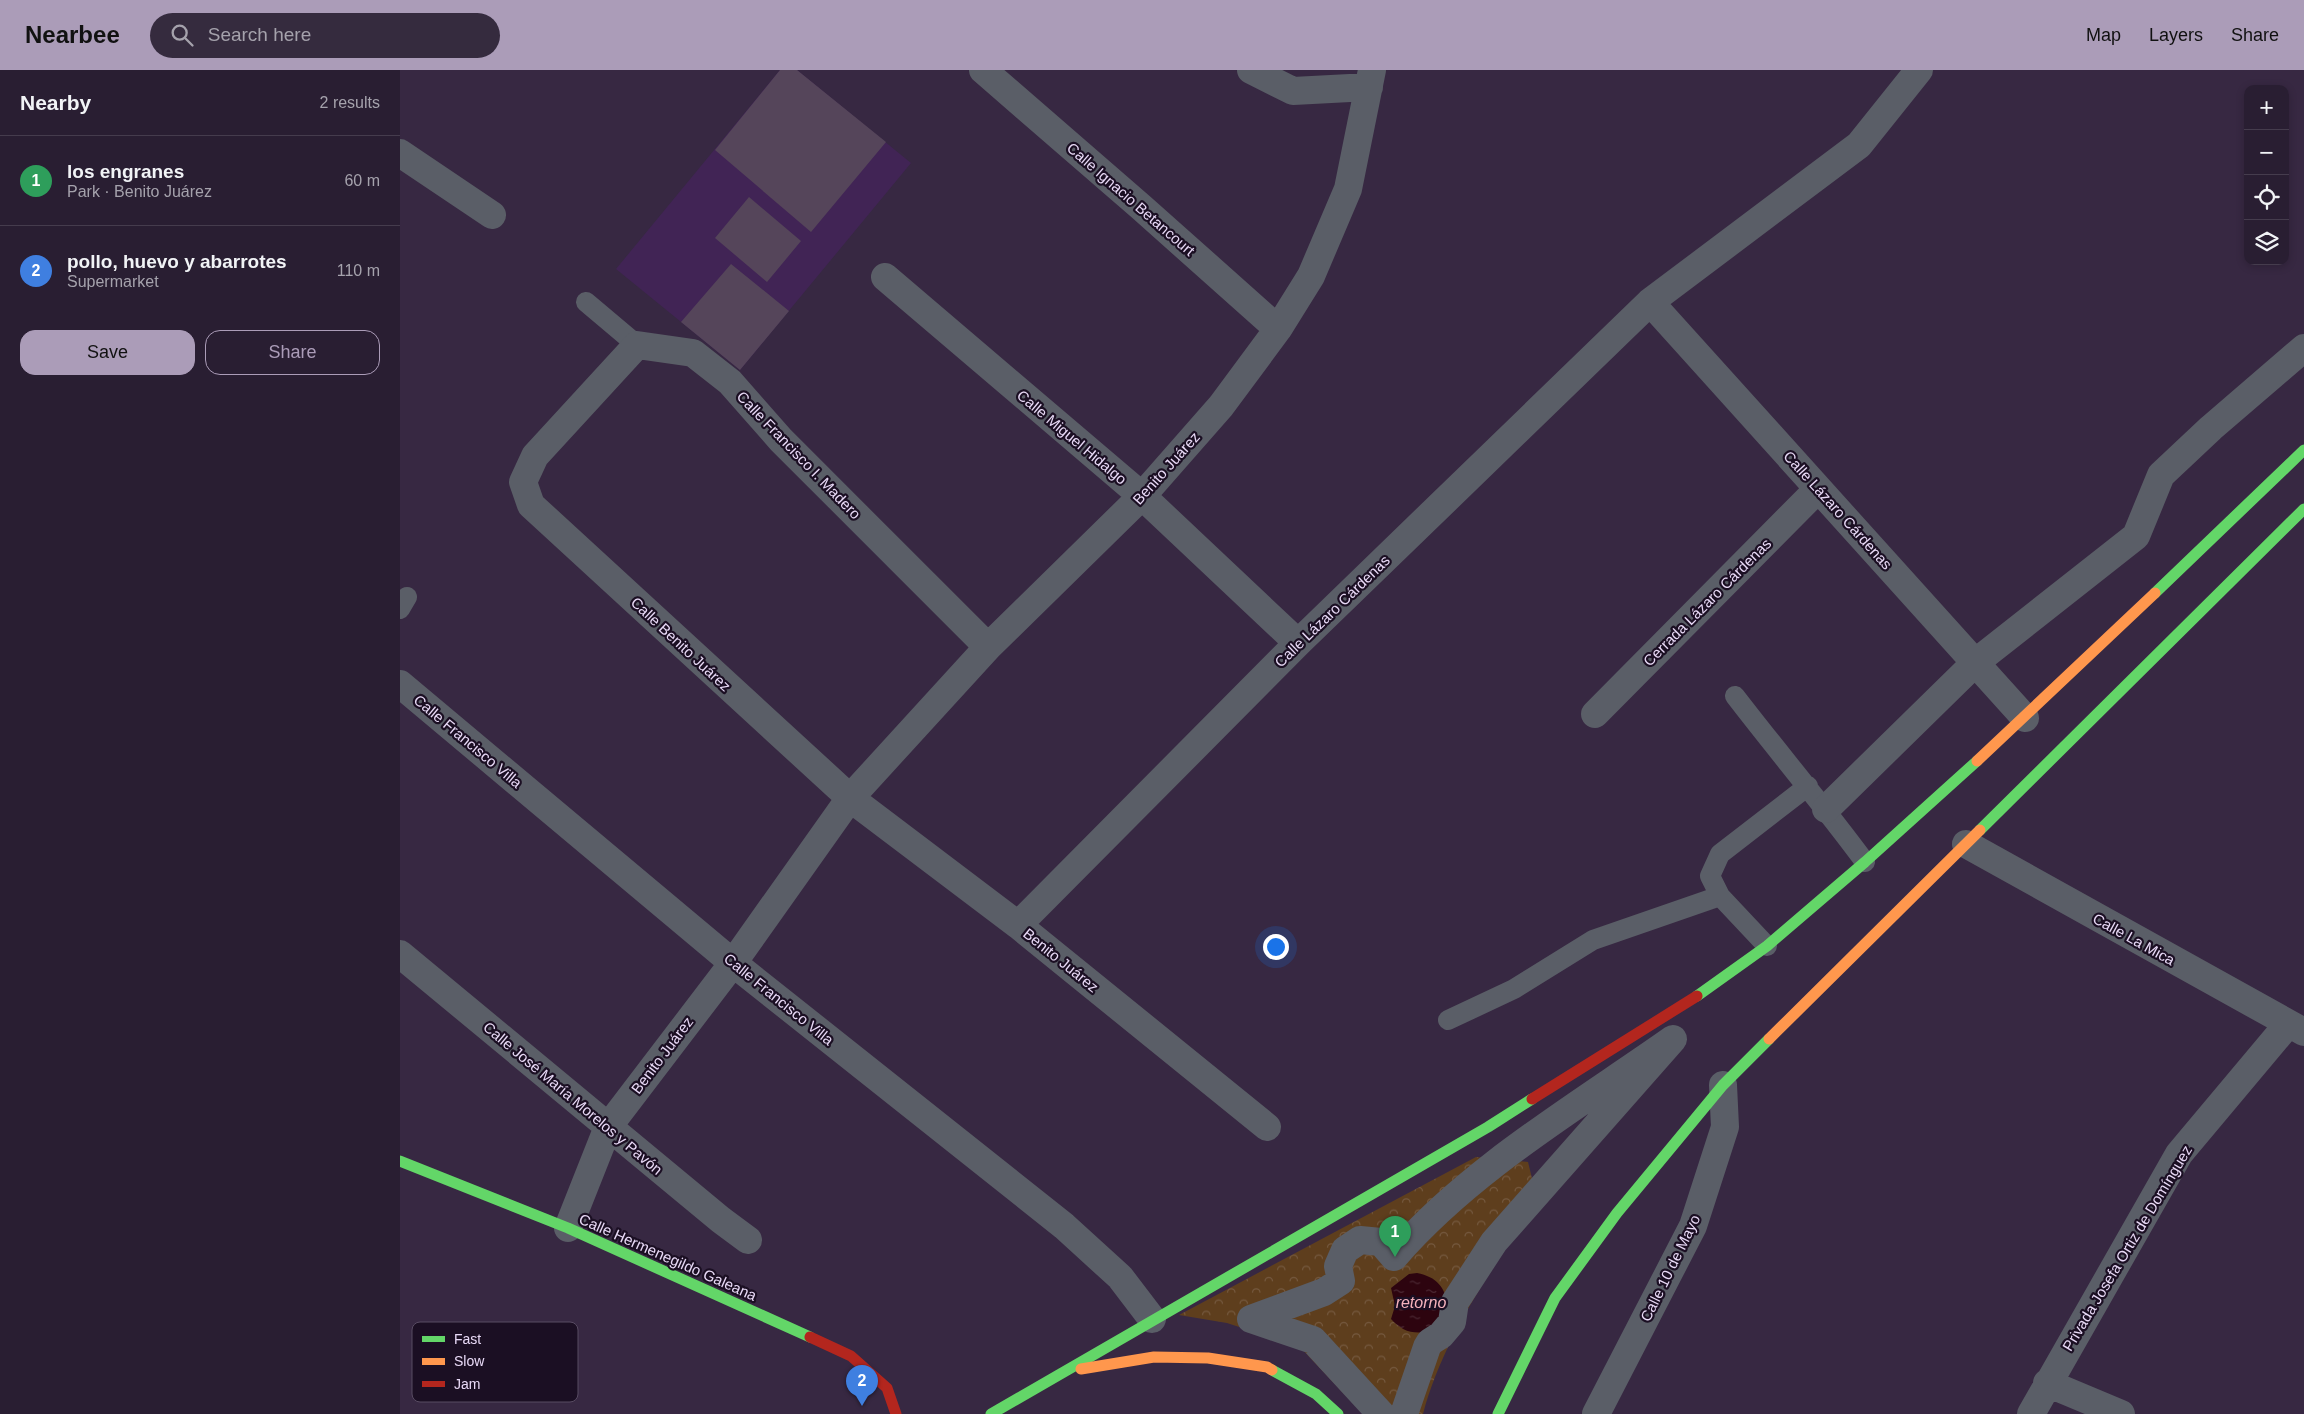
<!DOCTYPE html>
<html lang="en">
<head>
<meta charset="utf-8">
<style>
  :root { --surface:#291e32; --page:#352b3e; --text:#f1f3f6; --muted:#a5a2ac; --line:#453c4d; --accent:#ab9cb8 }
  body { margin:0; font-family:Arial,sans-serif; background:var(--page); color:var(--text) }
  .controls { position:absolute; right:15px; top:15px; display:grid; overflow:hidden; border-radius:10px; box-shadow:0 2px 8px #0003 }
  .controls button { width:45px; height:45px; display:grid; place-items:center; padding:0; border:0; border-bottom:1px solid var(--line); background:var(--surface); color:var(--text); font:25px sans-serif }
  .you { position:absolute; left:875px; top:876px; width:18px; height:18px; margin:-12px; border:4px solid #fff; border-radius:50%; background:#1a73e8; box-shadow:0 0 0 8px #1a73e833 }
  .badge { display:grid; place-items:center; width:32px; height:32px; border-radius:50%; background:var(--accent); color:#fff; font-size:16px; font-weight:700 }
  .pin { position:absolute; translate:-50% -41px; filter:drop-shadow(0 1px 2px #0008) }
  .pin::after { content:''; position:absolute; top:26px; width:18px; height:15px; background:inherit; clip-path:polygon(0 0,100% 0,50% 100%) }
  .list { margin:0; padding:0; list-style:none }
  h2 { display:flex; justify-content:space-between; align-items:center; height:65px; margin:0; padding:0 20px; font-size:21px }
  h2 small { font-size:16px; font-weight:400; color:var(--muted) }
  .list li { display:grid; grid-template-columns:32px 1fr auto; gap:15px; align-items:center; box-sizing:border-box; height:90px; padding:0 20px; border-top:1px solid var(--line) }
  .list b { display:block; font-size:19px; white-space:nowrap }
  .list p { margin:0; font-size:16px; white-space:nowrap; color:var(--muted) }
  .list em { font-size:16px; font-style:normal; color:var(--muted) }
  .actions { display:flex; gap:10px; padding:15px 20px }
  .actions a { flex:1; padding:11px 0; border:1px solid var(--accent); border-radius:15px; text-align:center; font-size:18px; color:var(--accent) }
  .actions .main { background:var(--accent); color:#111 }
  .icon { flex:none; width:28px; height:28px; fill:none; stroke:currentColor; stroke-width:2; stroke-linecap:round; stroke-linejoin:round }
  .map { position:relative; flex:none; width:1904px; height:1344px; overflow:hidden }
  header { display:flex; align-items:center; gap:30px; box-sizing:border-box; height:70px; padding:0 25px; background:var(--accent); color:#111 }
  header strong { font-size:24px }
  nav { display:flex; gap:28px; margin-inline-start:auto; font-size:18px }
  .search { width:350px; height:45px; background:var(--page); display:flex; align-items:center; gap:12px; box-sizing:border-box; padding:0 18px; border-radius:28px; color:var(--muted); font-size:19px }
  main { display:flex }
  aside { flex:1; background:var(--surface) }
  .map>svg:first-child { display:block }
  .built { fill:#412455 }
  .park { fill:url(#park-crowns) }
  .water { fill:url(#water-ripples) }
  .building { fill:#55455a }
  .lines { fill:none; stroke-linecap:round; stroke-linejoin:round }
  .lane { stroke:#5a5e67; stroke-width:20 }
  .street { stroke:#5a5e67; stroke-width:28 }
  .fast { stroke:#63d668; stroke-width:11 }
  .slow { stroke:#ff974d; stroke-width:11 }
  .jam { stroke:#b3261e; stroke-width:11 }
  .labels { text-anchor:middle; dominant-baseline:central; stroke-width:4.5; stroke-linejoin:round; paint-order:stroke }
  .street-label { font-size:15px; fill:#e9daf7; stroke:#1b0f23 }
  .water-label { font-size:16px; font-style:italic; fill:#f6b2bc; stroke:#1b0f23 }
  .key { fill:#1b0f23; stroke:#594c63; stroke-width:1 }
  .key-label { font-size:14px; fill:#e9daf7 }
</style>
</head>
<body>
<header>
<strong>Nearbee</strong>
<div class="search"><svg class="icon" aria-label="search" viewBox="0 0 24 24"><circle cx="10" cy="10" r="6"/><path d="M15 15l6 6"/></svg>Search here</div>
<nav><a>Map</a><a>Layers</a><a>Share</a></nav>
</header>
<main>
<aside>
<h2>Nearby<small>2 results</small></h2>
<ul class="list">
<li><span class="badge" style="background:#2e9e5b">1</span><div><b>los engranes</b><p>Park · Benito Juárez</p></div><em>60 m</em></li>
<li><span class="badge" style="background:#3f7fe0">2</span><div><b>pollo, huevo y abarrotes</b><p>Supermarket</p></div><em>110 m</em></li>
</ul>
<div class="actions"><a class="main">Save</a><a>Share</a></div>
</aside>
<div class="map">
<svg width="1904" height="1344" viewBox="0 0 1904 1344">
  <defs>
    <pattern id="park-crowns" width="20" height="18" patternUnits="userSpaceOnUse" patternTransform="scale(1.25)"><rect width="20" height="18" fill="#5e3e1d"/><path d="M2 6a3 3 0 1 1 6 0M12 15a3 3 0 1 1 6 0" fill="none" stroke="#75593f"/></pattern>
    <pattern id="water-ripples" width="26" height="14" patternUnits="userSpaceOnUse" patternTransform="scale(1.25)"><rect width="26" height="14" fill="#2d040f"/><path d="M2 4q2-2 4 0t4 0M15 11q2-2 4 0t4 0" fill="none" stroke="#4b2833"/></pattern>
  </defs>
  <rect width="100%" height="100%" fill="#372842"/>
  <path class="built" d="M380,0H397L511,93L340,300L216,199Z"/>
  <path class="park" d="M1076,1087L1128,1092L1137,1129C1094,1197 1044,1265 1023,1344H963L900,1277L827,1253L779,1245Z"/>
  <path class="water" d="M1017,1203C1037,1207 1045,1217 1048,1236L1026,1262C1010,1264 1001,1260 991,1249L995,1236L991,1218L1009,1204Z"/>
  <path class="building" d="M380,0H397L486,72L411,162L315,80Z
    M349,127L401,171L367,212L315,168Z
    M331,194L389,241L340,300L281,252Z"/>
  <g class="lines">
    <path class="lane" d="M186,232L237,275
      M0,539L7,527
      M1335,626C1378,682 1423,735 1465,792
      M1367,876L1320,826L1310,806L1320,784L1408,716
      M1048,950L1114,919L1193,870L1320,826"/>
    <path class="street" d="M583,0L741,137L878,259
      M851,0L893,21L969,17
      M0,83L92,145
      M485,207L742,426L898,573
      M1250,232L1625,648
      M588,577L381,370L330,312L293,283L237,275L135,386L123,412L131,435L450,728L618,855L867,1057
      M0,614L333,893L664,1156L720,1207L752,1249
      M1195,644L1418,419
      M1426,739L1576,592L1736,466L1761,405L1811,358L1904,278
      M1566,774L1904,962
      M618,855L898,573L1250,232L1459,75L1519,0
      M0,884L321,1150L348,1170
      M168,1158L208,1057L333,893L450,728L588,577L742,426L821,336L878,259L911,206L948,119L972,0
      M1647,1313L1721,1344
      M981,1344L913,1270L851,1249L924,1222L941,1211L938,1196L945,1180L960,1170L981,1172L994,1187C1070,1099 1178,1036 1273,969L1094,1172L1055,1232L1052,1252L1041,1265L1030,1272L1027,1277L1004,1344
      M1196,1344L1293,1156L1325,1057L1323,1015
      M1631,1344L1779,1084L1888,954"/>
    <path class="fast" d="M1755,523L1904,380
      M1580,760L1904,439
      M1297,926L1367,876L1465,792L1577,691
      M0,1091L168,1158L410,1267
      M872,1300L916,1324L938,1344
      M591,1344L1088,1057L1132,1029
      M1098,1344L1155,1228L1217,1143L1323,1015L1369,969"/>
    <path class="slow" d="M1577,691L1755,523
      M1369,969L1580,760
      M681,1299L754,1287L808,1288L867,1297L872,1300"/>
    <path class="jam" d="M1132,1029L1297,926
      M410,1267L451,1286L487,1318L496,1344"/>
  </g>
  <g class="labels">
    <g class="street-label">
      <text transform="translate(731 129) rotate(41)">Calle Ignacio Betancourt</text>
      <text transform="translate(672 367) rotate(40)">Calle Miguel Hidalgo</text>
      <text transform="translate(399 385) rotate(46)">Calle Francisco I. Madero</text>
      <text transform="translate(766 398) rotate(-48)">Benito Juárez</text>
      <text transform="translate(1438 440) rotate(48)">Calle Lázaro Cárdenas</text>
      <text transform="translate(1307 532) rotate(-45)">Cerrada Lázaro Cárdenas</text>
      <text transform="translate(932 541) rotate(-44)">Calle Lázaro Cárdenas</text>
      <text transform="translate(281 574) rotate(43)">Calle Benito Juárez</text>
      <text transform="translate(68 671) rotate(40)">Calle Francisco Villa</text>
      <text transform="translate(1734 869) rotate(29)">Calle La Mica</text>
      <text transform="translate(661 890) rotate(39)">Benito Juárez</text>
      <text transform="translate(379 929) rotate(39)">Calle Francisco Villa</text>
      <text transform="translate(262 985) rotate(-53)">Benito Juárez</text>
      <text transform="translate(173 1028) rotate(40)">Calle José María Morelos y Pavón</text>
      <text transform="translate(1727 1178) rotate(-59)">Privada Josefa Ortiz de Domínguez</text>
      <text transform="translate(268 1187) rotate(24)">Calle Hermenegildo Galeana</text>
      <text transform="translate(1270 1198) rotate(-64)">Calle 10 de Mayo</text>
    </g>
    <g class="water-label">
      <text x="1021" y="1232">retorno</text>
    </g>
  </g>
  <rect x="12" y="1252" width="166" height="80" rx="8" class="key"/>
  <rect x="22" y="1266" width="23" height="6" fill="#63d668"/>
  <rect x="22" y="1288" width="23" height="7" fill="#ff974d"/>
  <rect x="22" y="1311" width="23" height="6" fill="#b3261e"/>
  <g class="key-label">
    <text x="54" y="1274">Fast</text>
    <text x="54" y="1296">Slow</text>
    <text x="54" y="1319">Jam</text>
  </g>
</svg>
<div class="controls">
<button>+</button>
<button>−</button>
<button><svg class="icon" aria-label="locate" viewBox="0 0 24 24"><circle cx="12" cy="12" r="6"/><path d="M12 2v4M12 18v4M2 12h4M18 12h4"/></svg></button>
<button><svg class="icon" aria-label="layers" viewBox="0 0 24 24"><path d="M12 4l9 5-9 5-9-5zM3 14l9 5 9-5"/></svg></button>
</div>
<div class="you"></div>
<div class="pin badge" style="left:995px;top:1187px;background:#2e9e5b">1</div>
<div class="pin badge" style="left:462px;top:1336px;background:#3f7fe0">2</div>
</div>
</main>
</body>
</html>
